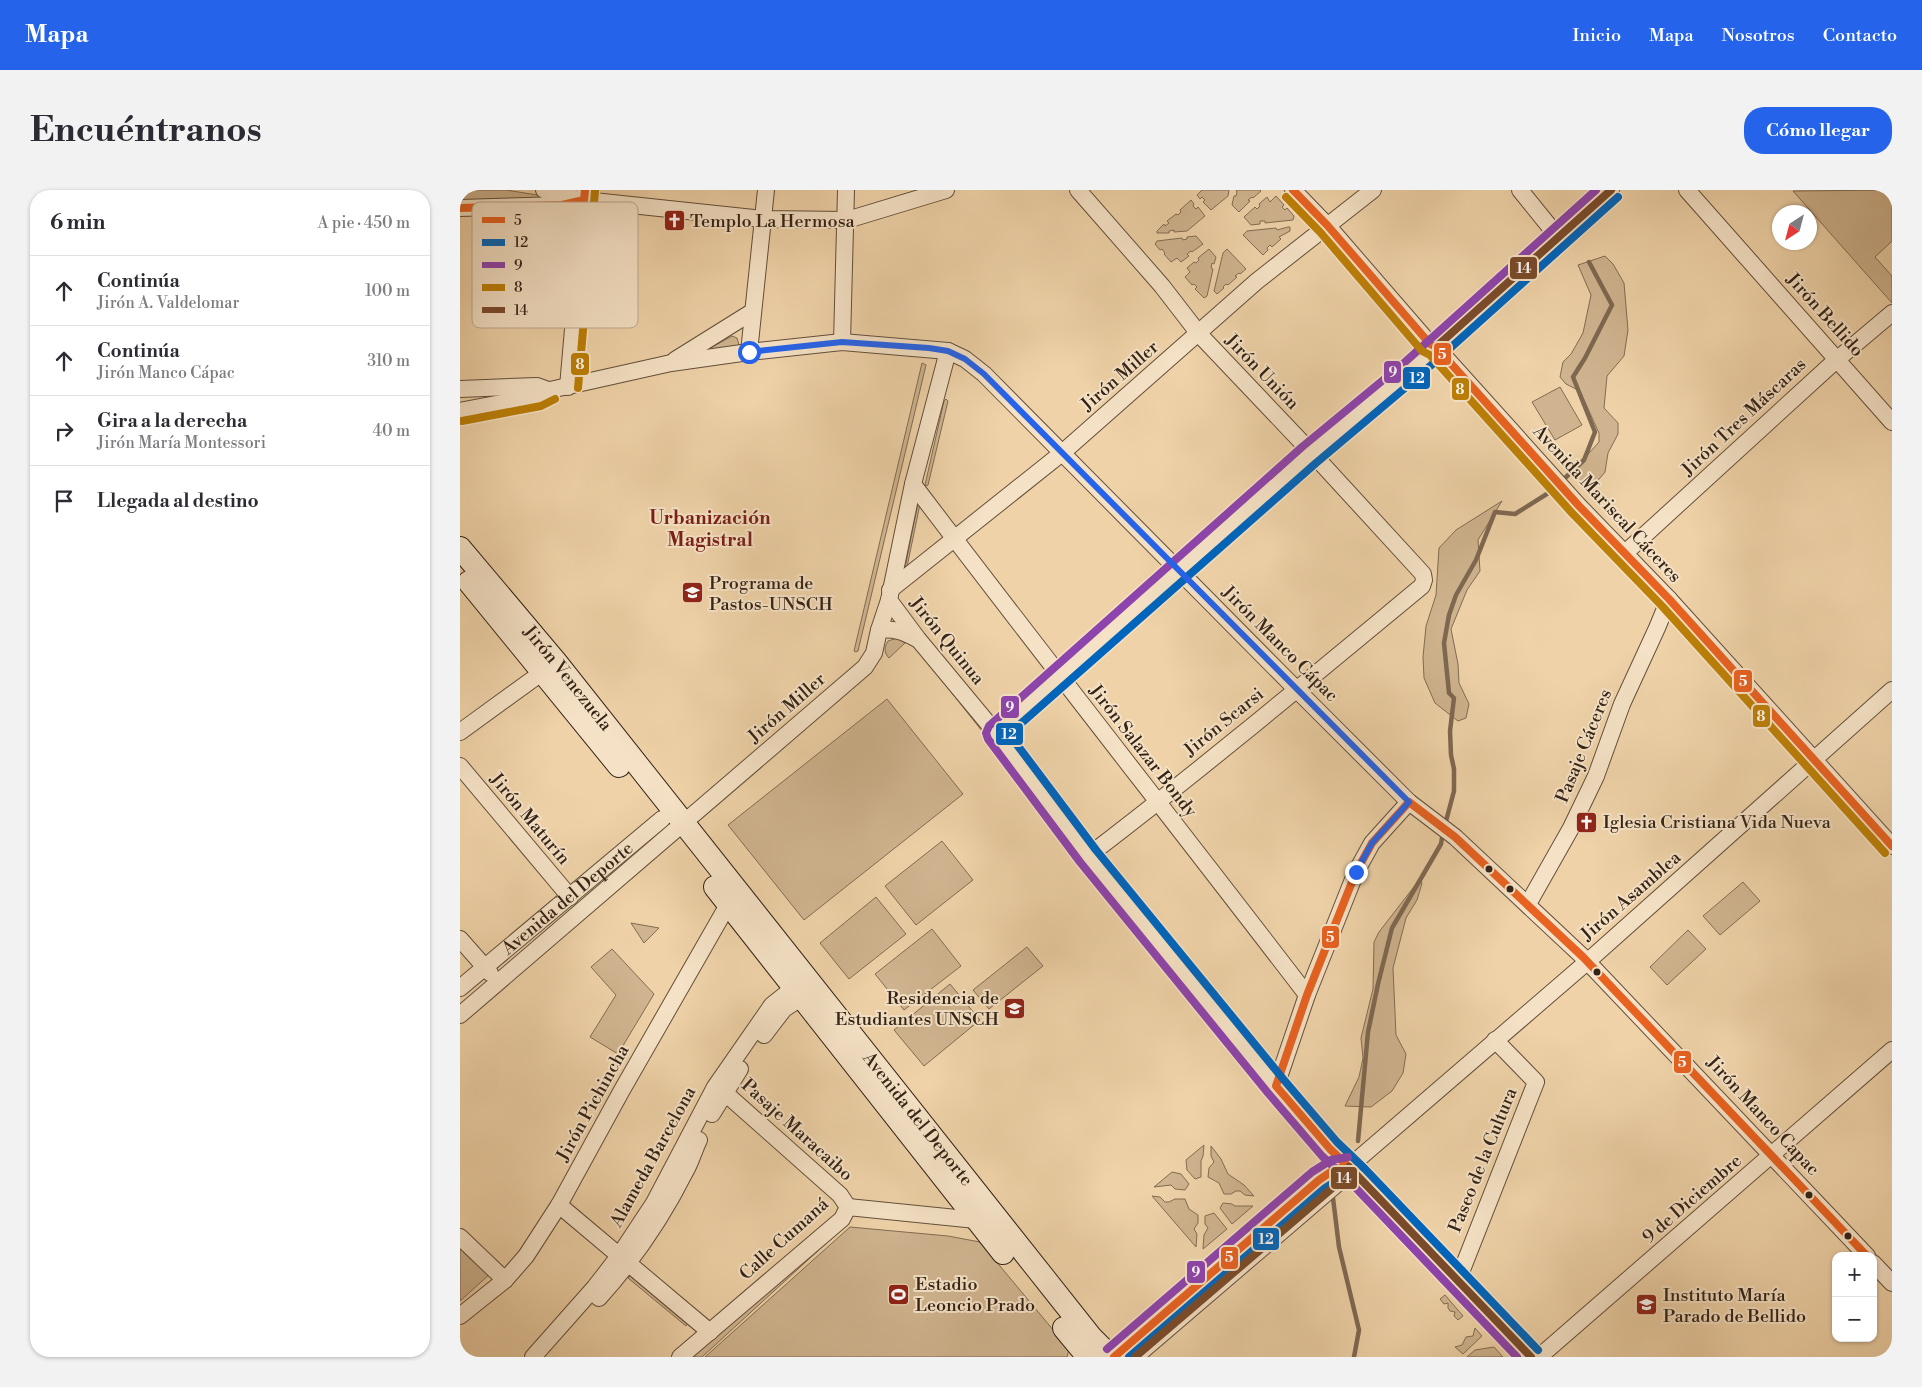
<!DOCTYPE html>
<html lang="es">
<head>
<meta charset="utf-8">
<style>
  :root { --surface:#fff; --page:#f2f2f3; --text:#2b2b33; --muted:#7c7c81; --line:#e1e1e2; --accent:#2563eb }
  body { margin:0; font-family:"Libre Bodoni",serif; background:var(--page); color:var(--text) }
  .controls { position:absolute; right:15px; bottom:15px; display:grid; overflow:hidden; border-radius:10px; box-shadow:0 1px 4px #0004 }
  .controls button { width:45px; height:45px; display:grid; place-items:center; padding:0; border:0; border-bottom:1px solid var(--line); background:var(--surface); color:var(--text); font:25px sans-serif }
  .compass { position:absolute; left:1312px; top:15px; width:45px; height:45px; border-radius:50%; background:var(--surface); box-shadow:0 1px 4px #0004; rotate:216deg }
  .stop { position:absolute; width:15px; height:15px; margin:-11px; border:4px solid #2563eb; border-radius:50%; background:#fff }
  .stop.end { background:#2563eb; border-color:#fff; box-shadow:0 1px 5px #0008 }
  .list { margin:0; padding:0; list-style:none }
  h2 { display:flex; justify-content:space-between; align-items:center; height:65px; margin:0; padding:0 20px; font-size:21px }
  h2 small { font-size:16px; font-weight:400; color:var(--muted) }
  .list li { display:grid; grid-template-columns:32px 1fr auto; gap:15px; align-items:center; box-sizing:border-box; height:70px; padding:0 20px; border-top:1px solid var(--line) }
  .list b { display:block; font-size:19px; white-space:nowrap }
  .list p { margin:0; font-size:16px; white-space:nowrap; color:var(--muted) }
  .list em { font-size:16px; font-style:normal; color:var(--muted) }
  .icon { flex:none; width:28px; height:28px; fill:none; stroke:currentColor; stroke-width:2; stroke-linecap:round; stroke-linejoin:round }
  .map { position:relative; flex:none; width:1432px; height:1167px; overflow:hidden; border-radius:20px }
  header { display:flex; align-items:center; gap:30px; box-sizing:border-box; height:70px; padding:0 25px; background:var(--accent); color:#fff }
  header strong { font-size:24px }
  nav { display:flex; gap:28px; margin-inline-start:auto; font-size:18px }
  .intro { display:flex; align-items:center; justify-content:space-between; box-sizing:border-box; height:120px; padding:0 30px }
  h1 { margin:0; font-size:35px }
  .button { padding:12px 22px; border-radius:20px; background:var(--accent); color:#fff; font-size:18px; font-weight:700 }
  main { display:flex; gap:30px; padding:0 30px }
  aside { flex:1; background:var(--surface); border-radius:20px; box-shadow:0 1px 4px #0004 }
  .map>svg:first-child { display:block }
  .green { fill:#cfb48f; stroke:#826c53 }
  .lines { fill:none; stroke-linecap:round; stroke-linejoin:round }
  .stream { stroke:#7e6851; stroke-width:4.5 }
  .street-casing { stroke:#634f3b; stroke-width:18 }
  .secondary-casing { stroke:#342317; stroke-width:24 }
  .street { stroke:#f5e2c6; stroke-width:16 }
  .secondary { stroke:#f5e2c6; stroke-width:22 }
  .bus-1-casing { stroke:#f5e2c6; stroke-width:11 }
  .bus-2-casing { stroke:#f5e2c6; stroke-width:11 }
  .bus-3-casing { stroke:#f5e2c6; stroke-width:11 }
  .bus-4-casing { stroke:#f5e2c6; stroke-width:11 }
  .bus-5-casing { stroke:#f5e2c6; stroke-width:11 }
  .bus-1 { stroke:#e86221; stroke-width:8 }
  .bus-2 { stroke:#0065bd; stroke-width:8 }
  .bus-3 { stroke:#8e44ad; stroke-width:8 }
  .bus-4 { stroke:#bc7f07; stroke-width:8 }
  .bus-5 { stroke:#7a4b2a; stroke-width:8 }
  .route { stroke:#2563eb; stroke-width:6 }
  .bus-dot { fill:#342317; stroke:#f5e2c6; stroke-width:2 }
  .labels { text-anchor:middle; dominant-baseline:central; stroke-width:4; stroke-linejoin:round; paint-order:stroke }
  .poi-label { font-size:18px; fill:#342317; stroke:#f5e2c6; text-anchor:start }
  .street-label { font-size:18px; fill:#342317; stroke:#f5e2c6 }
  .neighbourhood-label { font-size:19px; font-weight:bold; fill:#7a1f14; stroke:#f5e2c6 }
  .key { fill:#f5e2c6; stroke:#bba992; stroke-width:1 }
  .key-label { font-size:14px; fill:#342317 }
  .line-badge { stroke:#f5e2c6; stroke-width:2 }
  .badge-label { font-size:14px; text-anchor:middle; font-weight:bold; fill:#fff }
</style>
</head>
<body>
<header>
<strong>Mapa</strong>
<nav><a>Inicio</a><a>Mapa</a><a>Nosotros</a><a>Contacto</a></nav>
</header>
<div class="intro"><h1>Encuéntranos</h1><a class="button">Cómo llegar</a></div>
<main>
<aside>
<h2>6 min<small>A pie · 450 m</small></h2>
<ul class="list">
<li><svg class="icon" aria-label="ahead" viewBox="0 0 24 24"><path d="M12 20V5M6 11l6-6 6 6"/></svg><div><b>Continúa</b><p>Jirón A. Valdelomar</p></div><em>100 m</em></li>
<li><svg class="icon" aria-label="ahead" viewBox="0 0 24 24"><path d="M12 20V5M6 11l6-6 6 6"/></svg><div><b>Continúa</b><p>Jirón Manco Cápac</p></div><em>310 m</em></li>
<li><svg class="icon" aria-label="right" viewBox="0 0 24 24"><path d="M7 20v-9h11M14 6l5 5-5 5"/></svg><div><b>Gira a la derecha</b><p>Jirón María Montessori</p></div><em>40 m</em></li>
<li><svg class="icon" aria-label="arrive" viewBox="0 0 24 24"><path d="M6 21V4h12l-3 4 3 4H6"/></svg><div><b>Llegada al destino</b></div></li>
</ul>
</aside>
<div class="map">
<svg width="1432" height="1167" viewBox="0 0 1432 1167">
  <rect width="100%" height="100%" fill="#efd2a8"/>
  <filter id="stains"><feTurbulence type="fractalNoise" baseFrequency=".004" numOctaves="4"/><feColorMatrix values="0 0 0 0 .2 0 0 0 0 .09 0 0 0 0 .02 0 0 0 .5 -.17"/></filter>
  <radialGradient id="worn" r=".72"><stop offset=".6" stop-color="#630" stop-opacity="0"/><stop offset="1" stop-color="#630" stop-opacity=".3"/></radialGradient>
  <path class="green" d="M0,0H46L102,9L0,10Z
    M742,0H769L768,6L751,20L743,12L745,10L742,7L740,9L737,5Z
    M776,0H800L801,1L793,8L792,7L788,10L790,11L779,22L772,15L774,6H776L777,2Z
    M1432,0V51L1415,67L1432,86V113L1333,1Z
    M816,6L824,15L822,17L825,20L827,18L834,26L833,30L805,33V31H800V34L791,35L784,27L795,17L797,19L800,16L799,14L807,7L810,12Z
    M731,10L734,14L733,16L736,19L738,17L745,26L727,41L714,42V40L709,41V43H697V41L704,34L705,36L709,33L707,31L716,24L718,25L721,22L720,20Z
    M828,37H830V41L819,47L821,49L812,57L810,55L807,58L808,60L803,65L783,45L787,41L816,38L817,40Z
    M736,46L743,54L732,62L731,61L727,64L729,66L721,72L717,68L711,72L704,64L705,63L702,59L700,60L695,54L697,51L722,48L723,50L727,49V47Z
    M749,59L756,67L754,74L752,73L751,78L753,79L747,106L744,108L735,99L737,97L734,94L732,95L725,87L730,82L727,78L734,72L736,73L739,70L738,68Z
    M767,59L786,79L780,84L779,83L775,86L777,87L768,95L766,94L763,97L764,98L757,104L754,101L763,63Z
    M1145,66L1153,74L1164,93L1168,140L1164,166L1147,186L1144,218L1158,233V244L1148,263L1145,282L1129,301L1112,282L1139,252V243L1120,201L1106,194L1100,187L1103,172L1111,164L1123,143L1131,105L1118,75Z
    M272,146L277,148L279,155L278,158L245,161Z
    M462,173L466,175L398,461L396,462L394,461Z
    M1100,197L1122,235L1095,250L1072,212Z
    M486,209L488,211L468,295L466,296L465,295L484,211Z
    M1042,311L1018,350L1020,381L1007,400L991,439L998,474L999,493L1009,514L1006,528L998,531L975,513L964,488L963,467L966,436L976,405L979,358L996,340Z
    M458,313L460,314L447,377L445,378Z
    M437,448L445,453L429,468C424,463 424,457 428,451Z
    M469,465L862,963V967H859L465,469Z
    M427,509L503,604L344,730L268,635Z
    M482,651L513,690L456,735L425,696Z
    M960,689L962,693L957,710L946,728L933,778L936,845L946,864L943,883L932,901L911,917L885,916L899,887L903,868L901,848L913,799L914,752L919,742Z
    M1283,692L1300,711L1260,745L1243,726Z
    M416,707L446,744L389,789L360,753Z
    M171,733L199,738L184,753Z
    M472,739L501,776L444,820L415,784Z
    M1228,740L1246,759L1207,795L1190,777Z
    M567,757L583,776L529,819L513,800Z
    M152,759L194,804L158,864L130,847L156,805L131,777Z
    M490,794L520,830L464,876L434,840Z
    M744,955L743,966L741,971V987L735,989L727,980L726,970Z
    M751,956L761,969L768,984L784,995L794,1006L785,1005L780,1001H776L771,1004H764L759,993L748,987L749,978L754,972L751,966Z
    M712,982L721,984L729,994L725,1000L715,999L711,995L694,997Z
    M692,1006L700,1007L705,1012H709L715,1009H725L729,1019L738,1025V1033L734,1039L737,1044L736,1057Z
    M763,1013L772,1014L775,1016H793L772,1034L760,1018Z
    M754,1023L767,1039L743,1059L744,1045L748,1038L745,1034V1026Z
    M385,1036L242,1167H231Z
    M390,1037L488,1046L520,1052L609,1159L607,1167H245Z
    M0,1056L30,1084L0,1111Z
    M1007,1084L1076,1160L1074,1162L1005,1086Z
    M170,1086L227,1134L226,1136L168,1088Z
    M985,1105L1003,1126L998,1130L994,1126L995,1122L990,1121L988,1118V1113L984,1114L980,1109Z
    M1015,1138L1022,1146L1003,1164L995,1157L1002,1155L1006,1147L1013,1146Z
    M1034,1157L1043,1167H1007L1015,1160Z"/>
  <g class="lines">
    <path class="stream" d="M1102,291L1124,270L1135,242L1113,187L1125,168L1152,115L1129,72
      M985,635L994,601V579L991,565L990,541L994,508L989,503L984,453L989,425L996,405L1016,370L1035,322L1055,324L1090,302
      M898,951L908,842L918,794L932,738L981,654L983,642
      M873,1008L879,1057L899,1140L894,1167"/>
    <defs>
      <g id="street">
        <path d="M84,0L122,10"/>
        <path d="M618,0L702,96L739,144L852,263L963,384L964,390L962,396C852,487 742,579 628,666"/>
        <path d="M833,0L867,35L970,154L976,157L1119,316L1209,409L1432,656"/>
        <path d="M1060,0L1098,47"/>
        <path d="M1227,0L1432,232"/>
        <path d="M0,18L102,15L124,10L303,29L387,30L486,0"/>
        <path d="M382,152L386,0"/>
        <path d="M289,162L306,0"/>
        <path d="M215,170L292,122"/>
        <path d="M108,197L125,0"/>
        <path d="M0,199L77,196L88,200"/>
        <path d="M0,221L79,206L90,200L211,173L289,162L382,152L488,161L505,169L524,184L836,499L949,612L995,647L1123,767L1407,1066"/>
        <path d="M453,294C583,466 716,634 847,805"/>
        <path d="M1165,363L1374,172L1432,123"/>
        <path d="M430,400L602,263L797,91L913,0"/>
        <path d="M429,410L458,449L536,543L628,666L816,896L870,959L898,986L1071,1167"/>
        <path d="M419,440C434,438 444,442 457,449"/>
        <path d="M0,542L91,476"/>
        <path d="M536,543C639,449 744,357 849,265C894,226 943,191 984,149L1151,0"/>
        <path d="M0,576L110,707"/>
        <path d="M1068,714L1111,638L1136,586L1162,514L1197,438L1209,409"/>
        <path d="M0,749L30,783"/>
        <path id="s1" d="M0,798L202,629"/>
        <path d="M0,825L405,477L414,463L419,440L429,410L453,294L488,161"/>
        <path d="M304,845L324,819L350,802"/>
        <path d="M816,896L847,805L896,682L912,653L949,612"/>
        <path d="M257,898L265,903L380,1005L388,1017"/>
        <path d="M252,924L280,879"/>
        <path d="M99,1015L250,1142"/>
        <path d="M0,1047L45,1090"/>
        <path d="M1413,1073L1432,1093"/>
        <path d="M998,1090L1076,892L1035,850"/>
        <path d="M139,1108C175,1068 201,1030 225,982C231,972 234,960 239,950"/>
        <path d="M0,1126L45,1090L66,1066L99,1015L162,900L273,706"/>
        <path d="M73,1167L135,1097L159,1066L194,1013L255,897L312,815L341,792"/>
        <path d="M220,1167L382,1029L388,1017L516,1030L521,1028"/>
        <path d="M654,1167L859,990L875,979L889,977"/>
        <path d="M675,1167L884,988L889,977L1127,772L1432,500"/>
        <path d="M1079,1167L1432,860"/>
      </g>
      <g id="secondary">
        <path id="s2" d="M0,358L96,472L631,1147L651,1167"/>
        <path d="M9,392L159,576"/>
        <path d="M255,697L543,1063"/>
        <path d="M604,1138L628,1167"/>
      </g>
    </defs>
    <use href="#street" class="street-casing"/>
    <use href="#secondary" class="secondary-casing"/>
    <use href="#street" class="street"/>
    <use href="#secondary" class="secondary"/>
    <defs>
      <path id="bus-1" d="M833,0L867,35L970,154L976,157L1119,316L1209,409L1432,656
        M0,18L102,15L124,10L125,0
        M889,977L870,959L816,896L847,805L896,682L912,653L949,612L995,647L1123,767L1407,1066
        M654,1167L859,990L875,979L889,977"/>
      <path id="bus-2" d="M1078,1160L905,979L877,952L824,890L636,660L549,544L856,273L958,187L1158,7
        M669,1167L865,998L879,989L890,987"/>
      <path id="bus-3" d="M647,1159L852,982L871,970L888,967
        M1057,1167L891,993L862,966L808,903L620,672L528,549L526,543L529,536L842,257L945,172L1136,0"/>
      <path id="bus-4" d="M826,7L860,42L962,161L970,165L1112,323L1202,416L1425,663
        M118,198L135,1
        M2,231L81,216L95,209"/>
      <path id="bus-5" d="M976,157L1151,0
        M675,1167L884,988L889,977L1071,1167"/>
    </defs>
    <use href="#bus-1" class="bus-1-casing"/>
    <use href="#bus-2" class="bus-2-casing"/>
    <use href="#bus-3" class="bus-3-casing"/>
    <use href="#bus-4" class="bus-4-casing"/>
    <use href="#bus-5" class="bus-5-casing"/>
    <use href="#bus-1" class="bus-1"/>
    <use href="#bus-2" class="bus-2"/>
    <use href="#bus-3" class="bus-3"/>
    <use href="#bus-4" class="bus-4"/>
    <use href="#bus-5" class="bus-5"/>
  </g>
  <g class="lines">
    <path class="route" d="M289,162L382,152L469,158L488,161L505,169L524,184L949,612L912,653L896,682"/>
  </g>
  <defs>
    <symbol id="church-square" viewBox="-11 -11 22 22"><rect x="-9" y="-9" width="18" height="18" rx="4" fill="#8f2418" stroke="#f5e2c6"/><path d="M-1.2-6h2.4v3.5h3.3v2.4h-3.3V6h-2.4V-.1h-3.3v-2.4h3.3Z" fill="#fff"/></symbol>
    <symbol id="university-square" viewBox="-11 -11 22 22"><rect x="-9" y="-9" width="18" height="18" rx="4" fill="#8f2418" stroke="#f5e2c6"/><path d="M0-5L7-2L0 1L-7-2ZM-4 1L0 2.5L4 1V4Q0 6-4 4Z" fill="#fff"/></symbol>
    <symbol id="stadium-square" viewBox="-11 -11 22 22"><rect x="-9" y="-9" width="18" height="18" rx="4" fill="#8f2418" stroke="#f5e2c6"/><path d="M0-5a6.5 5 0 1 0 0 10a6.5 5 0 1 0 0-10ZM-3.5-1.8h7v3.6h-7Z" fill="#fff"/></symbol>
    <symbol id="school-square" viewBox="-11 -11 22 22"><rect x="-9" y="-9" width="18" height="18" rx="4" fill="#8f2418" stroke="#f5e2c6"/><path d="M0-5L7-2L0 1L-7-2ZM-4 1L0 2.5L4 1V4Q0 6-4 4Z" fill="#fff"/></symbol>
  </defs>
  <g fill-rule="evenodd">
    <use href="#church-square" x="202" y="18" width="25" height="25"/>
    <use href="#university-square" x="220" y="390" width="25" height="25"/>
    <use href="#church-square" x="1114" y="620" width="25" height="25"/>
    <use href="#university-square" x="542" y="806" width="25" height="25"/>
    <use href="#stadium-square" x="426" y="1092" width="25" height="25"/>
    <use href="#school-square" x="1174" y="1102" width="25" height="25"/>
  </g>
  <g class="bus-dot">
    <circle cx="1029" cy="679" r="4.5"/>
    <circle cx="1050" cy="699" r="4.5"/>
    <circle cx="1137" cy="782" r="4.5"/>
    <circle cx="1349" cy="1005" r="4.5"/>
    <circle cx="1388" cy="1046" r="4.5"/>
  </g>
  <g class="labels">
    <g class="poi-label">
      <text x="230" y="31">Templo La Hermosa</text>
      <text x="249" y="393">Programa de<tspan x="249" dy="21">Pastos-UNSCH</tspan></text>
      <text x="1143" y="632">Iglesia Cristiana Vida Nueva</text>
      <text x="539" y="808" text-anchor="end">Residencia de<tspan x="539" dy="21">Estudiantes UNSCH</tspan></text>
      <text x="455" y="1094">Estadio<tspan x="455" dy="21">Leoncio Prado</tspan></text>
      <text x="1203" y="1105">Instituto María<tspan x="1203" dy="21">Parado de Bellido</tspan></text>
    </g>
    <g class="street-label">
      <text transform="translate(1365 125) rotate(48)">Jirón Bellido</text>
      <text transform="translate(802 182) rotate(46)">Jirón Unión</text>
      <text transform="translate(660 186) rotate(-41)">Jirón Miller</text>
      <text transform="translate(1284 227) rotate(-43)">Jirón Tres Máscaras</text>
      <text transform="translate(1147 314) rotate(47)">Avenida Mariscal Cáceres</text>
      <text transform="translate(487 451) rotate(51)">Jirón Quinua</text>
      <text transform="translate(820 454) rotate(45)">Jirón Manco Cápac</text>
      <text stroke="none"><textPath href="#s2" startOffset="169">Jirón Venezuela</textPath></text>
      <text transform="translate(327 518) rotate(-41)">Jirón Miller</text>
      <text transform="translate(764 532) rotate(-39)">Jirón Scarsi</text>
      <text transform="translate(1124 556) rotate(-68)">Pasaje Cáceres</text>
      <text transform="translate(683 561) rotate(52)">Jirón Salazar Bondy</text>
      <text transform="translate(70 629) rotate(50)">Jirón Maturín</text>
      <text transform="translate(1171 706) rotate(-41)">Jirón Asamblea</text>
      <text stroke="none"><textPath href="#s1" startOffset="140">Avenida del Deporte</textPath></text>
      <text transform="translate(133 913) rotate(-61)">Jirón Pichincha</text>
      <text transform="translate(1303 926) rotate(47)">Jirón Manco Capac</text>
      <text stroke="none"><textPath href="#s2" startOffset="732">Avenida del Deporte</textPath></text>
      <text transform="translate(337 940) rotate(42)">Pasaje Maracaibo</text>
      <text transform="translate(193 967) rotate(-61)">Alameda Barcelona</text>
      <text transform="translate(1023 970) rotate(-68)">Paseo de la Cultura</text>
      <text transform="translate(1232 1009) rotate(-41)">9 de Diciembre</text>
      <text transform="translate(324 1049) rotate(-42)">Calle Cumaná</text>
    </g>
    <g class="neighbourhood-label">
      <text x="250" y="328">Urbanización<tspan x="250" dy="22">Magistral</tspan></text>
    </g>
  </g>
  <rect x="12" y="12" width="166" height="126" rx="8" class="key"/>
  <rect x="22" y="27" width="23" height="6" fill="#e86221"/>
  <rect x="22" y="49" width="23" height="7" fill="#0065bd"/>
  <rect x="22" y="72" width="23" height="6" fill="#8e44ad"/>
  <rect x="22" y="94" width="23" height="7" fill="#bc7f07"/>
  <rect x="22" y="117" width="23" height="6" fill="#7a4b2a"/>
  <g class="key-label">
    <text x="54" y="35">5</text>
    <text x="54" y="57">12</text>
    <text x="54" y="80">9</text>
    <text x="54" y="102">8</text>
    <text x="54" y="125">14</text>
  </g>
  <g class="line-badge">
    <rect x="1049" y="66" width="29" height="24" rx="5" fill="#7a4b2a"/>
    <rect x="973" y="152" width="19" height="24" rx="5" fill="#e86221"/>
    <rect x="110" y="162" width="20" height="24" rx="5" fill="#bc7f07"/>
    <rect x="923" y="170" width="19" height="24" rx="5" fill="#8e44ad"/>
    <rect x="942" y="176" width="29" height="24" rx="5" fill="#0065bd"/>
    <rect x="991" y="187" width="19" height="24" rx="5" fill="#bc7f07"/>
    <rect x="1273" y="479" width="20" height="24" rx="5" fill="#e86221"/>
    <rect x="540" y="505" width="20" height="24" rx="5" fill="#8e44ad"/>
    <rect x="1292" y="514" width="19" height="24" rx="5" fill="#bc7f07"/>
    <rect x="535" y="532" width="29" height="24" rx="5" fill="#0065bd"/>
    <rect x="861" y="735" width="19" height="24" rx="5" fill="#e86221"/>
    <rect x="1213" y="860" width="19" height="24" rx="5" fill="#e86221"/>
    <rect x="870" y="976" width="28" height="24" rx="5" fill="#7a4b2a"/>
    <rect x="792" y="1037" width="28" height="24" rx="5" fill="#0065bd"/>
    <rect x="760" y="1056" width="19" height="24" rx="5" fill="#e86221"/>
    <rect x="726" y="1070" width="20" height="24" rx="5" fill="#8e44ad"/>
  </g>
  <g class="badge-label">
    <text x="1064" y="83">14</text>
    <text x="982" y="169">5</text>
    <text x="120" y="179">8</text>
    <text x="933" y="187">9</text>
    <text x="957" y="193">12</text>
    <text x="1000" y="204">8</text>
    <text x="1283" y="496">5</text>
    <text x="550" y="522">9</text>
    <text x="1301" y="531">8</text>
    <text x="549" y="549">12</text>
    <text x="870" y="752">5</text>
    <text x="1222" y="877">5</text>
    <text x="884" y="993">14</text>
    <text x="806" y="1054">12</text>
    <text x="769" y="1072">5</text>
    <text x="736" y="1087">9</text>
  </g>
  <rect width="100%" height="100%" filter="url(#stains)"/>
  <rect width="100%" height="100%" fill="url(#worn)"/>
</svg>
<div class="controls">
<button>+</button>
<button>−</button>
</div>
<svg class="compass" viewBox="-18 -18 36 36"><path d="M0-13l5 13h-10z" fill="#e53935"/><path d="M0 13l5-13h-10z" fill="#7c7c81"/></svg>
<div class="stop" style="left:289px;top:162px"></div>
<div class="stop end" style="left:896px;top:682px"></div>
</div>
</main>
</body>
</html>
